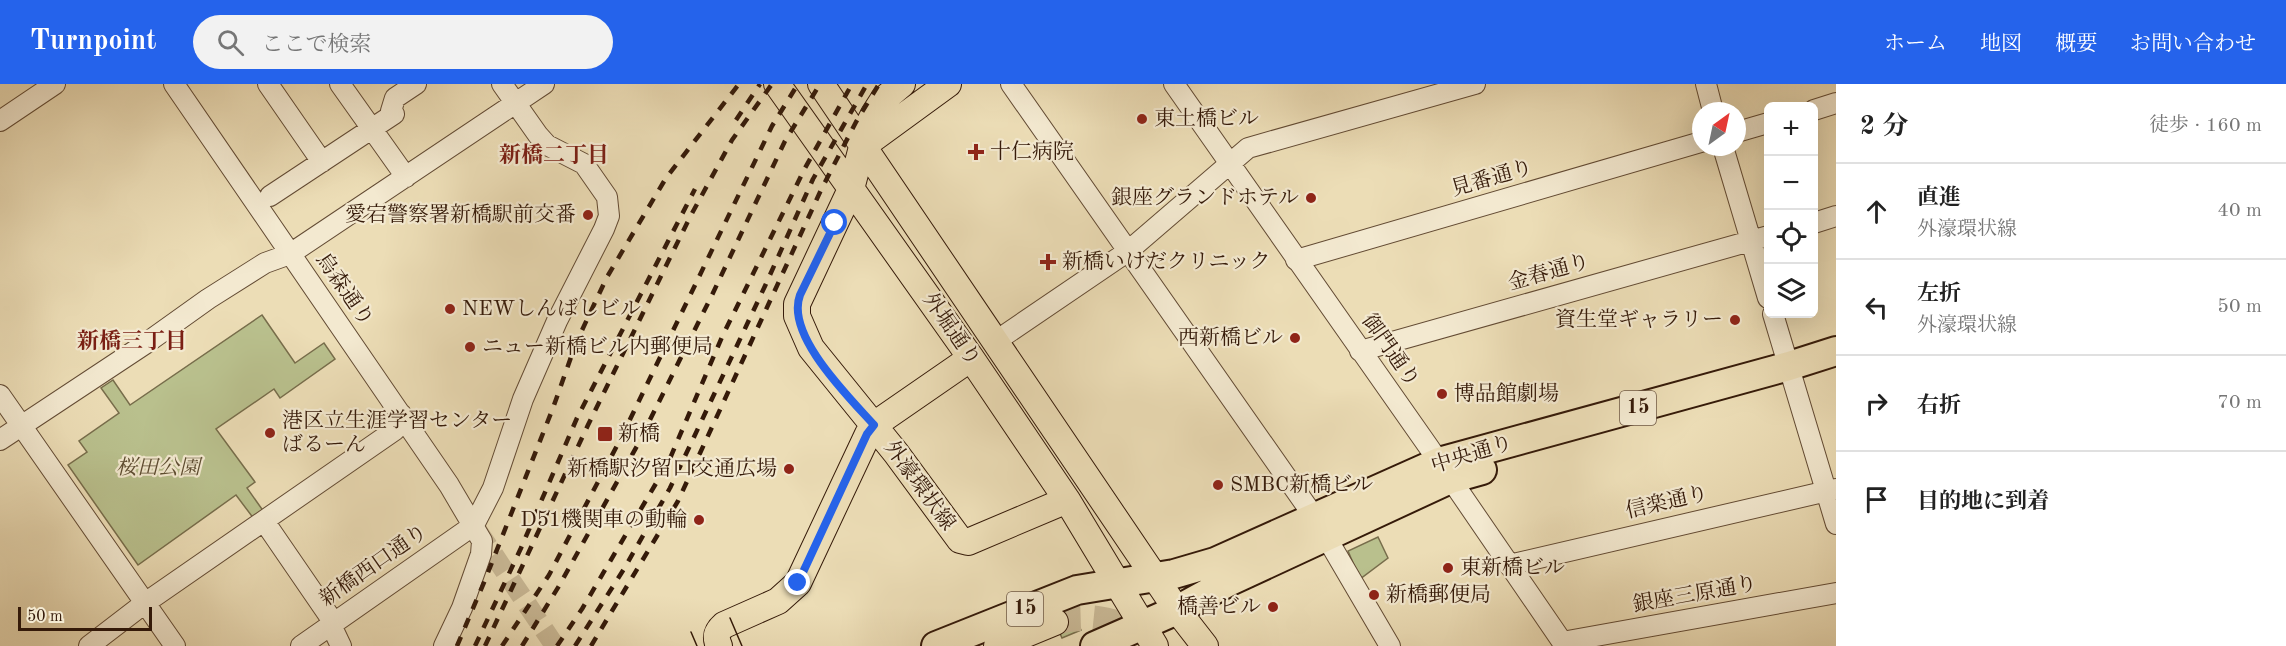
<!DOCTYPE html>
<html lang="ja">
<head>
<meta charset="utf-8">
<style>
  :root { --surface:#fff; --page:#f2f2f2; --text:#222; --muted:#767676; --line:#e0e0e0; --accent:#2563eb }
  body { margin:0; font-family:"Old Standard TT","Noto Serif JP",serif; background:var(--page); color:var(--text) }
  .controls { position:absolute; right:18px; top:18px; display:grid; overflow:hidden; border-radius:9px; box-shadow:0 6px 24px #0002 }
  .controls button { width:54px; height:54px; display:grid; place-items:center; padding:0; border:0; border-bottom:2px solid var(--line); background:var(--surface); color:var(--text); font:30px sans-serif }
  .compass { position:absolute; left:1692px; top:18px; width:54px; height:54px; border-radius:50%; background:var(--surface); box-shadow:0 6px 24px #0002; rotate:33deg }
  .scale { position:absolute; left:18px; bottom:15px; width:134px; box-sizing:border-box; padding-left:6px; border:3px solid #351a09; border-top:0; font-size:16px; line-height:21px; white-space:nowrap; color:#351a09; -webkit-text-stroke:4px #f3e9d0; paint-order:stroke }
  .stop { position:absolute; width:18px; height:18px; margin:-14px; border:4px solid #2563eb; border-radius:50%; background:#fff }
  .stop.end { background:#2563eb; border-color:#fff; box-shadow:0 2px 6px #0008 }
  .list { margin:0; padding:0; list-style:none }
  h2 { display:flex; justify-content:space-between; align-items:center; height:78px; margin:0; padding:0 24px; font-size:26px }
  h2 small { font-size:20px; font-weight:400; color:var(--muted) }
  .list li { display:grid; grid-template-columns:39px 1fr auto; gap:18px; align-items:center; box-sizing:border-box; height:96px; padding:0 24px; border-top:2px solid var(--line) }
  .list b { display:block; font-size:22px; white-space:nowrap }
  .list p { margin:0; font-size:20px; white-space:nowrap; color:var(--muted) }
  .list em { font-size:20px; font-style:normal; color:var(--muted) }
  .icon { flex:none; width:33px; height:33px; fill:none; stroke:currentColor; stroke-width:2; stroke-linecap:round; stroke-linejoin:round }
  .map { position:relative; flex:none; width:1836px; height:562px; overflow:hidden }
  header { display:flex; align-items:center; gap:36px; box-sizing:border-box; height:84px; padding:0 30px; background:var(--accent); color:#fff }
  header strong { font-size:28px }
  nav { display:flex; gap:33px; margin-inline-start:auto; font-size:21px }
  .search { width:420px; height:54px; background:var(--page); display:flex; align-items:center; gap:15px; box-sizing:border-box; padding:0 21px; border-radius:33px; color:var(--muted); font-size:22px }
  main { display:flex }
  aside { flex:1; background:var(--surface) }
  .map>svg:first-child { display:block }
  .green { fill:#b9c08d; stroke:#776d4b; stroke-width:1.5 }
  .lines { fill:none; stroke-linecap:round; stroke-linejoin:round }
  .minor-tunnel { stroke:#c7b693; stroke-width:20; stroke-dasharray:20 10; stroke-linecap:butt }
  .major-tunnel { stroke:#c7b693; stroke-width:26; stroke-dasharray:26 13; stroke-linecap:butt }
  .minor-casing { stroke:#634b34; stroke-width:22 }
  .major-casing { stroke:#351a09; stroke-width:28 }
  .highway-casing { stroke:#351a09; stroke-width:32 }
  .minor { stroke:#f3e9d0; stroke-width:20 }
  .major { stroke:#ecddb6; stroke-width:26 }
  .highway { stroke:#ecddb6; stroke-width:28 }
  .tram { stroke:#351a09; stroke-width:1.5 }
  .rail { stroke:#351a09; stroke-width:4.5; stroke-dasharray:10 10; stroke-linecap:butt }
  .route { stroke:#2563eb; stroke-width:8 }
  .poi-dot { fill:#8f2418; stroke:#f3e9d0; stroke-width:2 }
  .labels { text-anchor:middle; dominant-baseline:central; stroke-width:4.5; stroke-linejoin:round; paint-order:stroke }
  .shield { fill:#f3e9d0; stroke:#6e5845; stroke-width:1.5 }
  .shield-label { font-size:20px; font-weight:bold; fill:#351a09 }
  .poi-label { font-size:21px; fill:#351a09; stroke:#f3e9d0; text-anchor:start }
  .street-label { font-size:21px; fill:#351a09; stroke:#f3e9d0 }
  .park-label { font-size:21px; font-style:italic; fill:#5d4c31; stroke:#f3e9d0 }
  .neighbourhood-label { font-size:22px; font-weight:bold; fill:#7a1f14; stroke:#f3e9d0 }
</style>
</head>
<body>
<header>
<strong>Turnpoint</strong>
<div class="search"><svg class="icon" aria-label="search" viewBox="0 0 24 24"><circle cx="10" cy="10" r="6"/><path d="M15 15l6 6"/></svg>ここで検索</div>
<nav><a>ホーム</a><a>地図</a><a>概要</a><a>お問い合わせ</a></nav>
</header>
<main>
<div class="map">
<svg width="1836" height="562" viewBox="0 0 1836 562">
  <rect width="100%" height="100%" fill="#ecddb6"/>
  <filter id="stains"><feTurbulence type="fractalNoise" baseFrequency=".00333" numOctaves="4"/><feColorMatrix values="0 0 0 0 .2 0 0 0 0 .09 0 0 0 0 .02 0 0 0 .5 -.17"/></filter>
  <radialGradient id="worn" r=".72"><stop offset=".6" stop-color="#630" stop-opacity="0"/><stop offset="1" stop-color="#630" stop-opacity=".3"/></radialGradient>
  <path class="green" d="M262,231L295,279L324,259L335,275L280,314L274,305L216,345L255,398L247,404L264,428L254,435L236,411L138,481L68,381L87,368L79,357L119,329L101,304L113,296L130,321Z
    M1378,453L1388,474L1360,495L1348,467Z
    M1070,522L1081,546L1062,554L1050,527Z"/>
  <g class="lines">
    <path class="minor-tunnel" d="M477,446L555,562"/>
    <path class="major-tunnel" d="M1055,538C1088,529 1113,536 1144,550"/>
    <defs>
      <path id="minor" d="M174,0L449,401L482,457L481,470L462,524L444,562
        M268,0L322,78
        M340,0L406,93
        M1011,0L1315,434L1390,562
        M1174,0L1428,362L1565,562
        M1706,0L1713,27
        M1814,26L1836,19
        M0,37L55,0
        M1737,48L1768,39
        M1723,63L1768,214
        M270,112L394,30L391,27L395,14L416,0
        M1814,139L1836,132
        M1296,176L1701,58
        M1773,230L1836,440
        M996,257L1127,168L1248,64L1475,0
        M1360,267L1768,152
        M0,311L175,562
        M0,356L145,260L208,215L265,179L290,170L544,0
        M264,437L334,539
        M1509,481L1836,405
        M331,541L341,562
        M1562,558L1836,509
        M89,562L145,519L395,346L401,330
        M301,562L474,441L493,404L523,315L557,237L604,145L609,132L607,113L584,80L547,61L538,51L502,0"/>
      <path id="major" d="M777,0L971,274L1067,416L1155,562
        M821,0L1177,526L1205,562
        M902,0L883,16L874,30L867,44L851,105L797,220V232L811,264L896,369L960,456L968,458L1067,416
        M863,62L948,0
        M719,562C715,553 716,548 724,541L778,517L798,499L868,350L874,341L971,274
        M997,562L1055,538"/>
      <path id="highway" d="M936,562L1077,506L1174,490L1215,478L1439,378L1789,282L1836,267
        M1095,562L1177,526L1230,497L1450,395L1482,386"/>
    </defs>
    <use href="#minor" class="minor-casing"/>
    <use href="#major" class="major-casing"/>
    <use href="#highway" class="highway-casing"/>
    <use href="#minor" class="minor"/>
    <use href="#major" class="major"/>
    <use href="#highway" class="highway"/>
    <path class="tram" d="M730,534L742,562
      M691,548L697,562"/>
    <path class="rail" d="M736,36L760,0
      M457,562L485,496L553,324L576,259L607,193L666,94L739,0
      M475,562L521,464L577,334L695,105
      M485,562L588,341L690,133L732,56L772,0
      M502,562L549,491L620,356L772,42L798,0
      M522,562L559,502L637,362L712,211L785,57L820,0
      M557,562L582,525L668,379L722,253L805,84L852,0
      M575,562L624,485L670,404L765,202L813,95L867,0
      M591,562L678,417L821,106L856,38L879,0"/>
  </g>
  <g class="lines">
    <path class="route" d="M798,499L867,350L874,341C849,313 785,251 800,211L835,139"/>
  </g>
  <g class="poi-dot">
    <circle cx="1142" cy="35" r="6"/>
    <path d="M973 59h6v6h6v6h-6v6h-6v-6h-6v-6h6z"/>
    <circle cx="1311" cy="114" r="6"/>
    <circle cx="588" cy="131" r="6"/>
    <path d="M1045 169h6v6h6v6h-6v6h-6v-6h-6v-6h6z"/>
    <circle cx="450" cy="225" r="6"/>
    <circle cx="1735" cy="236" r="6"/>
    <circle cx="1295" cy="254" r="6"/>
    <circle cx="470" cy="263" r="6"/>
    <circle cx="1442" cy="310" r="6"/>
    <circle cx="270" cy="349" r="6"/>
    <rect x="597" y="342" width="16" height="16" rx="3"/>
    <circle cx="789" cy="385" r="6"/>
    <circle cx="1218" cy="401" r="6"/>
    <circle cx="699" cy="436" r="6"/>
    <circle cx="1448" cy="484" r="6"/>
    <circle cx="1374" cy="511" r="6"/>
    <circle cx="1273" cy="523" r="6"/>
  </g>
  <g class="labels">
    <g class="shield">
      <rect x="1620" y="307" width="36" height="34" rx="4.5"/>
      <rect x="1007" y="508" width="36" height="34" rx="4.5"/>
    </g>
    <g class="shield-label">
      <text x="1638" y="324">15</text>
      <text x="1025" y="525">15</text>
    </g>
    <g class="poi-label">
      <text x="1154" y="35">東土橋ビル</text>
      <text x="990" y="68">十仁病院</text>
      <text x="1299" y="114" text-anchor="end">銀座グランドホテル</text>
      <text x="576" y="131" text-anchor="end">愛宕警察署新橋駅前交番</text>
      <text x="1062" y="178">新橋いけだクリニック</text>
      <text x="462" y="225">NEWしんばしビル</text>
      <text x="1723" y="236" text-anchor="end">資生堂ギャラリー</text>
      <text x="1283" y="254" text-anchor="end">西新橋ビル</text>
      <text x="482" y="263">ニュー新橋ビル内郵便局</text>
      <text x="1454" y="310">博品館劇場</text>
      <text x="282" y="337">港区立生涯学習センター<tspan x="282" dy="24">ばるーん</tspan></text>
      <text x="618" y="350">新橋</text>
      <text x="777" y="385" text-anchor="end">新橋駅汐留口交通広場</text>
      <text x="1230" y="401">SMBC新橋ビル</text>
      <text x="687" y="436" text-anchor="end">D51機関車の動輪</text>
      <text x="1460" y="484">東新橋ビル</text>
      <text x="1386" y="511">新橋郵便局</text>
      <text x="1261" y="523" text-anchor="end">橋善ビル</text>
    </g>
    <g class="street-label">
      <text transform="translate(1492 95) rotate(-16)">見番通り</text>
      <text transform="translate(1549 189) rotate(-16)">金春通り</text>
      <text transform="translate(344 206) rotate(55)">烏森通り</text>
      <text transform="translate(951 246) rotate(55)">外堀通り</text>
      <text transform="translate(1390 267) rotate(55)">御門通り</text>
      <text transform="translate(1472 371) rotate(-17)">中央通り</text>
      <text transform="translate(919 402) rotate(54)">外濠環状線</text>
      <text transform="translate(1667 419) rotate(-13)">信楽通り</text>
      <text transform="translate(374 482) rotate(-35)">新橋西口通り</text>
      <text transform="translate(1695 511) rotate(-10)">銀座三原通り</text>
    </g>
    <g class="park-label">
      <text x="158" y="384">桜田公園</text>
    </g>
    <g class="neighbourhood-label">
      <text x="554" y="72">新橋二丁目</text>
      <text x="132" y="258">新橋三丁目</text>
    </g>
  </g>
  <rect width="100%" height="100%" filter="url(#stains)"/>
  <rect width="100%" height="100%" fill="url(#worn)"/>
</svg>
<div class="controls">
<button>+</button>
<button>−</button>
<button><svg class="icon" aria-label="locate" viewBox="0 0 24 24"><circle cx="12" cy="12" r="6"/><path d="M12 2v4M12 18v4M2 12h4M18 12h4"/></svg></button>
<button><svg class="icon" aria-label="layers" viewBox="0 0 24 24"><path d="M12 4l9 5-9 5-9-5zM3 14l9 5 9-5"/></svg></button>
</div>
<svg class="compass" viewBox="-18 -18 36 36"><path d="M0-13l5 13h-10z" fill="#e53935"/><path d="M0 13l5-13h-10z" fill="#767676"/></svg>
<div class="scale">50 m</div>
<div class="stop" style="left:835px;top:139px"></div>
<div class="stop end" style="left:798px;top:499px"></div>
</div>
<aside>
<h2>2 分<small>徒歩 · 160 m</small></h2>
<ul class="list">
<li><svg class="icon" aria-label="ahead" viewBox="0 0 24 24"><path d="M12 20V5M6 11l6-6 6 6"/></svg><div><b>直進</b><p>外濠環状線</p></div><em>40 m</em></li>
<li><svg class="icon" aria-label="left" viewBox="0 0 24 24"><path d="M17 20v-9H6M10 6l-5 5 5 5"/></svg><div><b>左折</b><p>外濠環状線</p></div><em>50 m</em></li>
<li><svg class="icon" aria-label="right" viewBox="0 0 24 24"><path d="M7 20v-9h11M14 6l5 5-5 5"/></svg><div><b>右折</b></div><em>70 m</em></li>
<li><svg class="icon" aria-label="arrive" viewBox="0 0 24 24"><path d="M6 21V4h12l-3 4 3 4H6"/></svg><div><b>目的地に到着</b></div></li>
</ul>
</aside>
</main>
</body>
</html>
